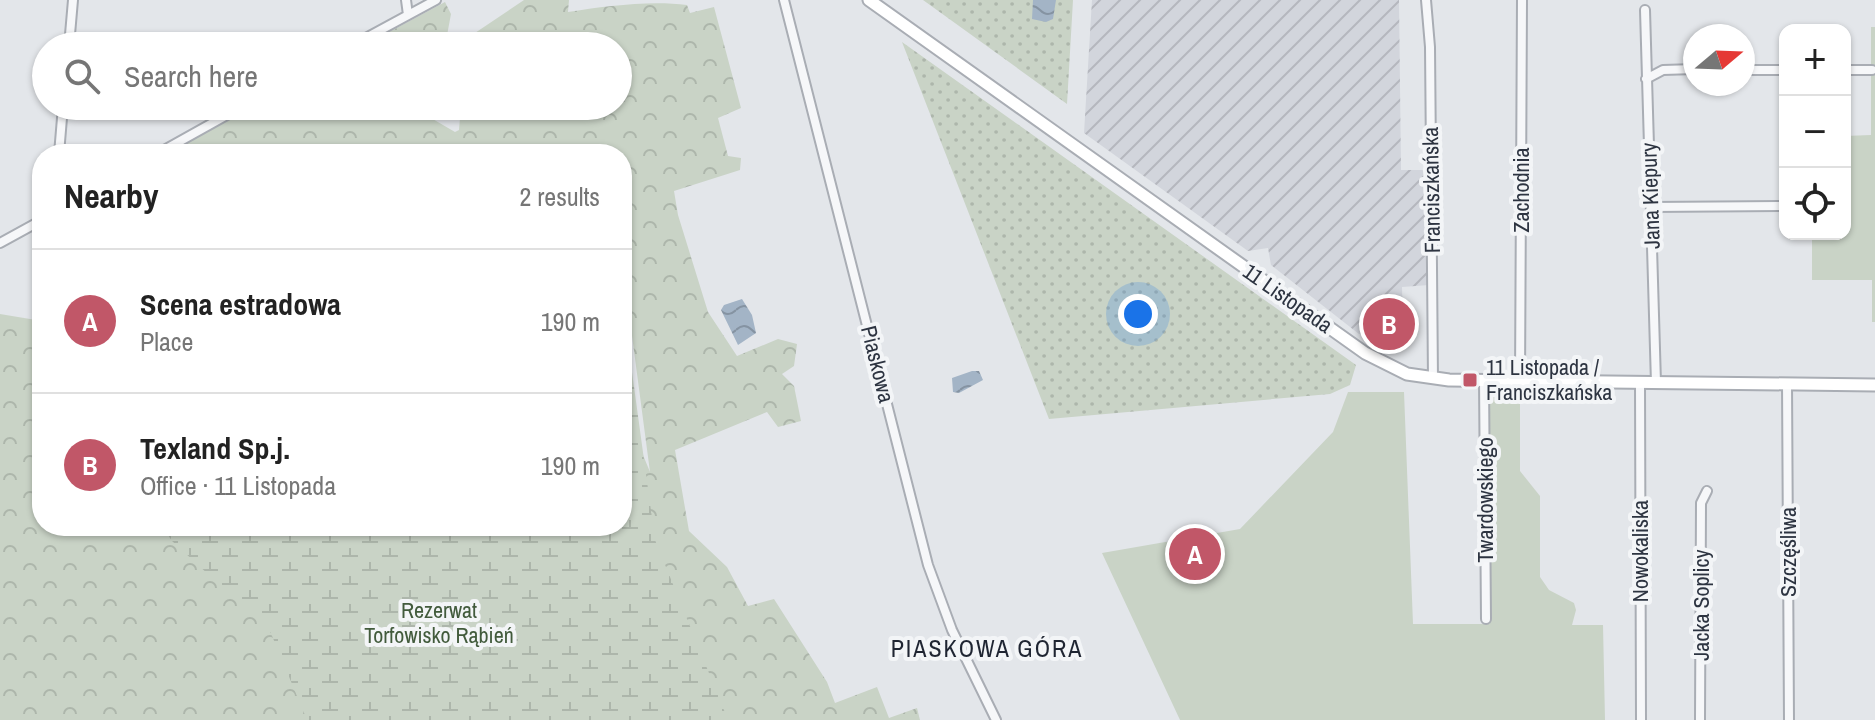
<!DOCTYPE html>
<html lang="en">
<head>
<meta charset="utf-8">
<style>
  :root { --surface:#fff; --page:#f2f2f2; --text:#222; --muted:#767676; --line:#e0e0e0; --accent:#c15768 }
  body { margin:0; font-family:"Archivo Narrow",sans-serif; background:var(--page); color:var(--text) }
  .controls { position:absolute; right:24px; top:24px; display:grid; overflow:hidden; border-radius:16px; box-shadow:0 2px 6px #0004 }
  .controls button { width:72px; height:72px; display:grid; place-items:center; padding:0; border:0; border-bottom:2px solid var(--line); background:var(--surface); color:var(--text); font:40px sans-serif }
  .compass { position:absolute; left:1683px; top:24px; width:72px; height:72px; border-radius:50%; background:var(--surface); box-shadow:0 2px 6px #0004; rotate:71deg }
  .you { position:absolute; left:1138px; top:314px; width:28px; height:28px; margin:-20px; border:6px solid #fff; border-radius:50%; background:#1a73e8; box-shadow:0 0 0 12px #1a73e833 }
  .badge { display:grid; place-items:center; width:52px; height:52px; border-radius:50%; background:var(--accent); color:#fff; font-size:26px; font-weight:700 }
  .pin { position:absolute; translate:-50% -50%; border:4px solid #fff; box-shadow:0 2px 8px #0006 }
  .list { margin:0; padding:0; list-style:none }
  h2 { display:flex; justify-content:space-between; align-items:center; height:104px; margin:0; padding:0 32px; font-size:34px }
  h2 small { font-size:26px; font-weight:400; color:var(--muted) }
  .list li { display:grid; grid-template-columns:52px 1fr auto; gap:24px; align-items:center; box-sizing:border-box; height:144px; padding:0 32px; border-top:2px solid var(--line) }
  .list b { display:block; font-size:30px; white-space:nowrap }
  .list p { margin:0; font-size:26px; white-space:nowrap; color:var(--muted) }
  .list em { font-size:26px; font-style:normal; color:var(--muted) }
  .icon { flex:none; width:44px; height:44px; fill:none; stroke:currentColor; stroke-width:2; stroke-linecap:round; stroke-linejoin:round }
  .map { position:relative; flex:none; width:1875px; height:720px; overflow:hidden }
  .search { position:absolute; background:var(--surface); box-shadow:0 2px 6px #0004; left:32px; top:32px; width:600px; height:88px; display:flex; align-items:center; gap:20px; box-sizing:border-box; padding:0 28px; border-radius:44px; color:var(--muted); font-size:30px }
  .panel { position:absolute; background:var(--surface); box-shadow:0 2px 6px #0004; left:32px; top:144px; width:600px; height:392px; border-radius:32px }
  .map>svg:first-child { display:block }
  .industrial { fill:url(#industrial-furrows) }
  .grass { fill:#c9d3c6 }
  .forest { fill:url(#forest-crowns) }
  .wetland { fill:url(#wetland-marsh) }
  .garden { fill:url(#garden-dots) }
  .water { fill:url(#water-waves) }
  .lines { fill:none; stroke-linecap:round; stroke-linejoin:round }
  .street-casing { stroke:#a9adb4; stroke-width:12 }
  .secondary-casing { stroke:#a9adb4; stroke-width:15 }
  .street { stroke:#f6f7f9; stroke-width:8 }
  .secondary { stroke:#fff; stroke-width:11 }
  .poi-dot { fill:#c15768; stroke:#f3f5f7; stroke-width:3 }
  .labels { text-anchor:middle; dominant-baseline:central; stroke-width:8; stroke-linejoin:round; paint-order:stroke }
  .street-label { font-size:22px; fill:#2d3441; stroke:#f3f5f7 }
  .poi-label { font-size:22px; fill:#2d3441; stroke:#f3f5f7; text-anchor:start }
  .park-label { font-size:22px; fill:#425b3c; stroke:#f3f5f7 }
  .neighbourhood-label { font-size:24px; letter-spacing:2px; fill:#1f2532; stroke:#f3f5f7 }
</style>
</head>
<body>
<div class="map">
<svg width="1875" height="720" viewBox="0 0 1875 720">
  <defs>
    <pattern id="industrial-furrows" width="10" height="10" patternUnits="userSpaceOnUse" patternTransform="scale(2)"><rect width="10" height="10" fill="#d2d5dc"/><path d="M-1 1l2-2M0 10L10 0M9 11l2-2" fill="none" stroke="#b5b7be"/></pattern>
    <pattern id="forest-crowns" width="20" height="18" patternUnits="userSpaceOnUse" patternTransform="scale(2)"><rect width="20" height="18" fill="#c9d3c6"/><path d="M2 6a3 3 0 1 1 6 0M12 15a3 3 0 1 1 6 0" fill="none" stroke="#adb6ab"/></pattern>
    <pattern id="wetland-marsh" width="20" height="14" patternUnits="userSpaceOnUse" patternTransform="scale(2)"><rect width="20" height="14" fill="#c9d3c6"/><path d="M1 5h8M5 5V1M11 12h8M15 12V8" fill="none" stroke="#adb6ab"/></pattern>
    <pattern id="garden-dots" width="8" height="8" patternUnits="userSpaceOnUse" patternTransform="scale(2)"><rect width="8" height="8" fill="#c9d3c6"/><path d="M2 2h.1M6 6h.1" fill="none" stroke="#adb6ab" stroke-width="1.8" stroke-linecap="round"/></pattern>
    <pattern id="water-waves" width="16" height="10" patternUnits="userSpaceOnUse" patternTransform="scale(2)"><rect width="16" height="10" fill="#a3b4c6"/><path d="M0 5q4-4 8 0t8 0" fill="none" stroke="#8593a2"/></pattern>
  </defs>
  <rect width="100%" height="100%" fill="#e3e6ea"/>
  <path class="industrial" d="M1092,0H1399L1401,170H1427L1429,285L1402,287L1403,331L1359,334L1271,265L1268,248L1248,251L1084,133Z"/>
  <path class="grass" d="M1871,27H1875V322H1872V280H1812V234H1845V136L1871,135Z
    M1348,392H1404L1413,624H1490L1488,394H1520V471L1540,496V577L1549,590L1574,603L1576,610L1572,625H1603L1605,720H1180L1102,553L1240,529L1333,432Z"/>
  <path class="forest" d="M524,0H569L568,12C605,6 651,0 687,5L690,13L714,7L741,108L718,118L728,156L741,158L740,170L674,191L678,215L708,312L737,356L778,339L797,344L794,366L782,374L794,386L801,421L778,427L767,412L675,450L689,531L727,567L748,606L774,599L827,682L835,703L877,687L889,718L917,708L920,720H0V314L42,321V526H622V404L650,472L627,298L622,290V154H167L254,106H436L431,118L455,132L459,130L461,106H618V46H465L466,39Z
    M445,2L451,14L445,46H363Z"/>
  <path class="wetland" d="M622,299L655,540L728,720H307L270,631L172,541L162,526H622Z"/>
  <path class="garden" d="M923,0H1073L1067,104Z
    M902,42L1356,365L1350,385L1330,394L1049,419Z"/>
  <path class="water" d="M1033,0H1056L1053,19L1046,22L1032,19Z
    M742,299L752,315L756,333L738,345L721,310L724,305Z
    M972,371H979L983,380L959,393L953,392L952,378Z"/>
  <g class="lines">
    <defs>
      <path id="street" d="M406,0L408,15
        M784,0L928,565L952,630L996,720
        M1426,0L1430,47L1433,379
        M1645,10L1656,383
        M69,46L73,0
        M351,46L436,0
        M1743,70H1785
        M1845,70H1872
        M1646,79L1663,70L1695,69
        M59,154L63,106
        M157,154L243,106
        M1651,207L1785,206
        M0,243L42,220
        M1484,380L1486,619
        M1520,381L1522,0
        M1640,383L1641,720
        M1787,383L1789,720
        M1700,720L1701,503L1707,491"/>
      <path id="secondary" d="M869,0L1365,353L1407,374L1449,380L1875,385"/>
    </defs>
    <use href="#street" class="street-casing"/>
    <use href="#secondary" class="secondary-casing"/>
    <use href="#street" class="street"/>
    <use href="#secondary" class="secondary"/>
  </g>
  <rect class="poi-dot" x="1462" y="372" width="16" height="16" rx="4"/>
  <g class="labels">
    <g class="street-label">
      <text transform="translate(1431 190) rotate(-91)">Franciszkańska</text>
      <text transform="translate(1521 190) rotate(-90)">Zachodnia</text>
      <text transform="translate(1650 196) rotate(-92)">Jana Kiepury</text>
      <text transform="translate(1288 298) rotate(35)">11 Listopada</text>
      <text transform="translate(878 364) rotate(76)">Piaskowa</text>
      <text transform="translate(1485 500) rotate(-90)">Twardowskiego</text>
      <text transform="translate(1640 551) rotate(-90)">Nowokaliska</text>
      <text transform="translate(1788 552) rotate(-90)">Szczęśliwa</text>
      <text transform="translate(1701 605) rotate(-90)">Jacka Soplicy</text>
    </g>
    <g class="poi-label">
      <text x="1486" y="367">11 Listopada /<tspan x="1486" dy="25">Franciszkańska</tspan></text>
    </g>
    <g class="park-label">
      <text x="439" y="610">Rezerwat<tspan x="439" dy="25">Torfowisko Rąbień</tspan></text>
    </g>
    <g class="neighbourhood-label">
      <text x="987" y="648">PIASKOWA GÓRA</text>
    </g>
  </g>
</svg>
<div class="controls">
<button>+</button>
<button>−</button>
<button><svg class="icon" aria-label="locate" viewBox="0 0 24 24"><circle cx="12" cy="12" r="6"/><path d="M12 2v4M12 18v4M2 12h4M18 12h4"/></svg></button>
</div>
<svg class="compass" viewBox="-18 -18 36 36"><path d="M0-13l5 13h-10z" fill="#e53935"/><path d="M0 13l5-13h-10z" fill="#767676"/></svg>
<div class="you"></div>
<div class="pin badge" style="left:1195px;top:554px">A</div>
<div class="pin badge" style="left:1389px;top:324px">B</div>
<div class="search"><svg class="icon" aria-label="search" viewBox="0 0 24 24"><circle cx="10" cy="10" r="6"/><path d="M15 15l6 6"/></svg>Search here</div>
<section class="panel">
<h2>Nearby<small>2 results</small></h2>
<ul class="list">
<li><span class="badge">A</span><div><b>Scena estradowa</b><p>Place</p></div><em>190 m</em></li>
<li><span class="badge">B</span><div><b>Texland Sp.j.</b><p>Office · 11 Listopada</p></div><em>190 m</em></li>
</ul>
</section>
</div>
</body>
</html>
